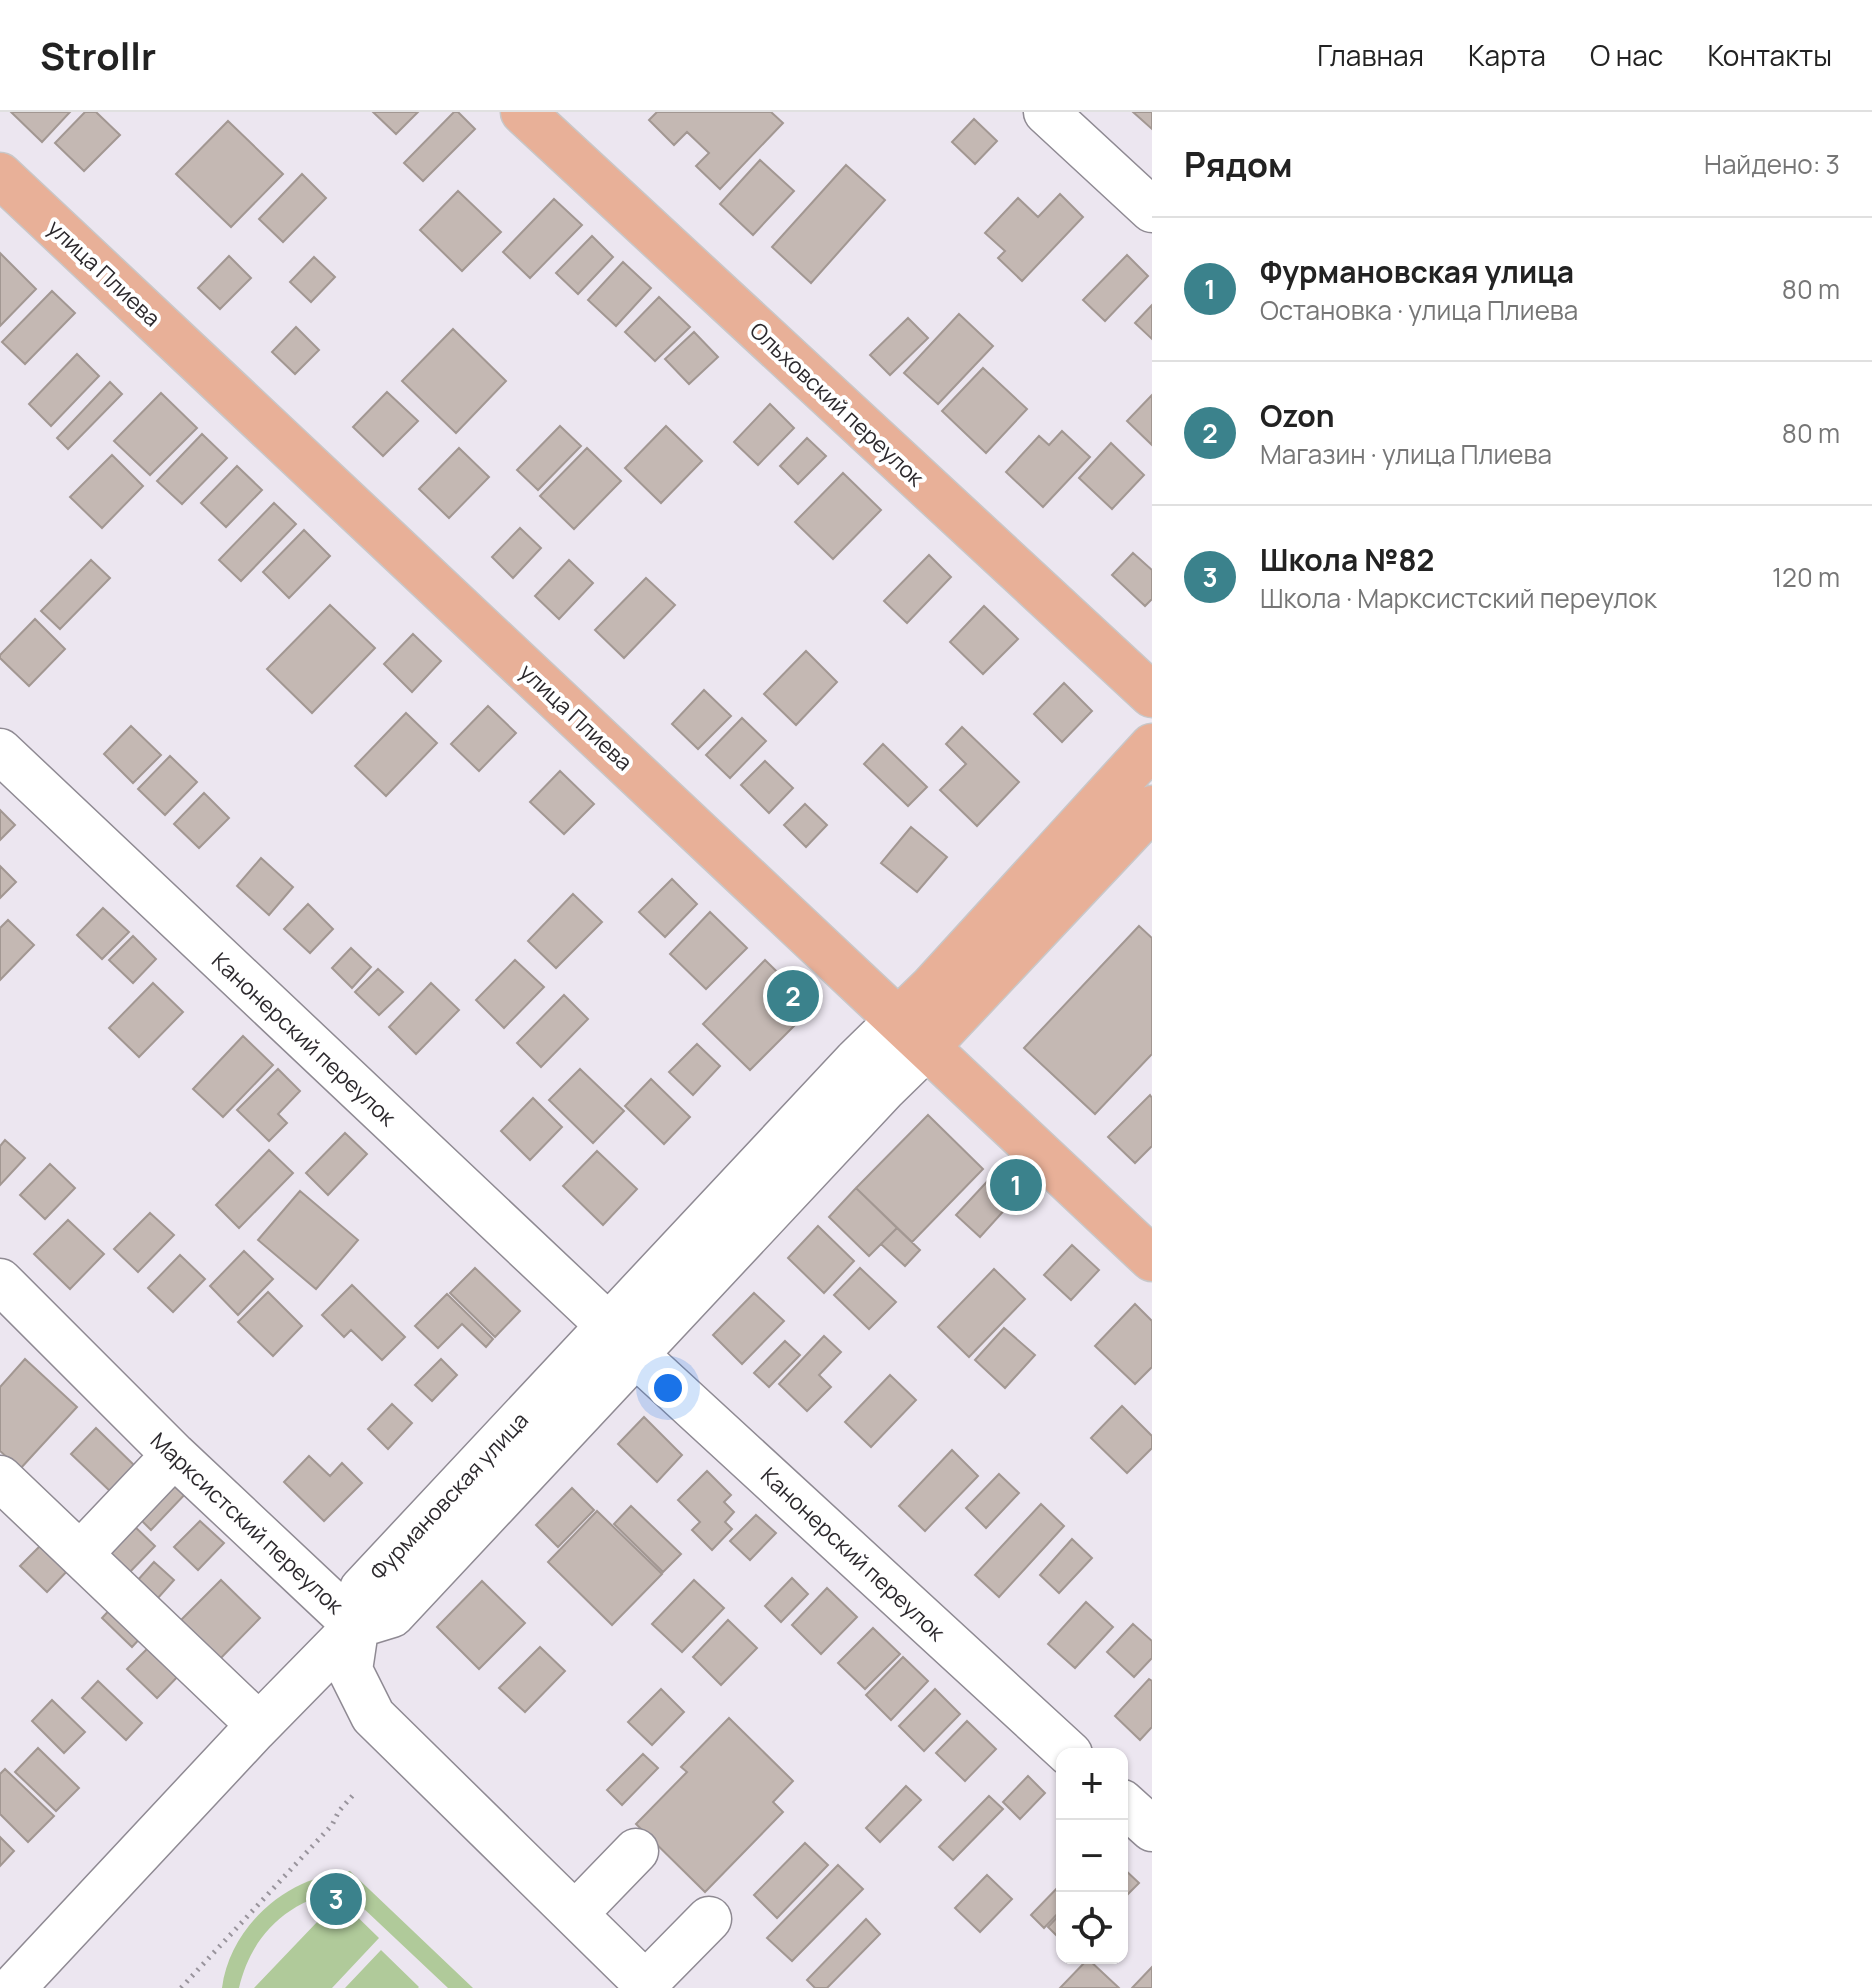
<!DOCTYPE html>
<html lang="ru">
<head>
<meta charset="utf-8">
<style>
  :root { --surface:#fff; --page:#f2f2f2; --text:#222; --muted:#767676; --line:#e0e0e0; --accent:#3b828c }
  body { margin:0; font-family:Manrope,sans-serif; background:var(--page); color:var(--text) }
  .controls { position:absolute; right:24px; bottom:24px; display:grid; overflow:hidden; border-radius:16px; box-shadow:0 2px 6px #0004 }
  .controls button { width:72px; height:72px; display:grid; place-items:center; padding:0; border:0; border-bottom:2px solid var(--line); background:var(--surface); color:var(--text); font:40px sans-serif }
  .you { position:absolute; left:668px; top:1276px; width:28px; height:28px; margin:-20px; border:6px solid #fff; border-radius:50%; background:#1a73e8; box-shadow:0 0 0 12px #1a73e833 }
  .badge { display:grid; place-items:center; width:52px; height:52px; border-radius:50%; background:var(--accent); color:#fff; font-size:26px; font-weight:700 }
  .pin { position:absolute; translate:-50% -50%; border:4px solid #fff; box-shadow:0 2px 8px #0006 }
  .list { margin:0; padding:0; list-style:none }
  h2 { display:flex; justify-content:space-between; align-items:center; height:104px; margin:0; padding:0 32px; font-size:34px }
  h2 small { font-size:26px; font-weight:400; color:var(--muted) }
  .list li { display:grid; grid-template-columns:52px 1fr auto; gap:24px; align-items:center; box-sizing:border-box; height:144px; padding:0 32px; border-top:2px solid var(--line) }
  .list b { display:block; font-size:30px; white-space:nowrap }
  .list p { margin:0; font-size:26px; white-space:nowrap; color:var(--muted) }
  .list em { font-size:26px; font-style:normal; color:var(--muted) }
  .icon { flex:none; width:44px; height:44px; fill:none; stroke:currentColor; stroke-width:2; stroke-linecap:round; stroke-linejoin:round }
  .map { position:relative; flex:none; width:1152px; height:1876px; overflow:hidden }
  header { display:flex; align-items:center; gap:48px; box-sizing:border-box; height:112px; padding:0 40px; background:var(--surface); border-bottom:2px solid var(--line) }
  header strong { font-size:38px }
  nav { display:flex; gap:44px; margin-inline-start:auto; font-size:28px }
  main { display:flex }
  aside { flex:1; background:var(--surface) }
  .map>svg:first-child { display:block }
  .green { fill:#b0ca9a }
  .building { fill:#c4b8b3; stroke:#a29792; stroke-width:2 }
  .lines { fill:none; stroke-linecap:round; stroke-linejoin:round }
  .minor-casing { stroke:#8f8a93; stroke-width:47 }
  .major-casing { stroke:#c8c7c8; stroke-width:47 }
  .path { stroke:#99949c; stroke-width:5; stroke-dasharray:2 6; stroke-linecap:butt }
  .minor { stroke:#fff; stroke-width:44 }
  .major { stroke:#e8b098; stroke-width:44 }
  .labels { text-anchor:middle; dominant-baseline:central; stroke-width:8; stroke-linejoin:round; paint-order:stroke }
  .street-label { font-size:22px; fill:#2c292d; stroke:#fff }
</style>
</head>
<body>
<header>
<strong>Strollr</strong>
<nav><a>Главная</a><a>Карта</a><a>О нас</a><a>Контакты</a></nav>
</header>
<main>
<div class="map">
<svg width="1152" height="1876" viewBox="0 0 1152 1876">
  <rect width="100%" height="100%" fill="#ece6f0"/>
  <path class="green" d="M350,1759L473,1876H448L344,1778C289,1788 252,1821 239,1876H222C228,1830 261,1791 302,1772C317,1765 334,1762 350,1759Z
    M339,1787L379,1826L332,1876H254Z
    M381,1838L419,1875L418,1876H345Z"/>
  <path class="building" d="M11,0H70L42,30Z
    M85,0H96L120,23L84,59L55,31Z
    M373,0H418L396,22Z
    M454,0H458L475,17L423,69L404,51Z
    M657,0H771L783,11L720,77L696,54L709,41L687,20L674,33L649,8Z
    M1133,0H1152V17Z
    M974,7L997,29L975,52L952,30Z
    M228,9L283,62L231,115L176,62Z
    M760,48L794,79L753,123L720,92Z
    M846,53L885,88L811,171L772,135Z
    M302,62L326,86L283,130L259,107Z
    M458,79L501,120L462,159L420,118Z
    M1060,82L1083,105L1022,169L998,146L1005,139L985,121L1018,86L1038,105Z
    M554,87L582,113L530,166L503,140Z
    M592,124L613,145L578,182L556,161Z
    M0,141L36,177L0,214Z
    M1127,143L1148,164L1105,209L1083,188Z
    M229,144L251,166L220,197L198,176Z
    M314,145L335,165L311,190L290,170Z
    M623,150L651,176L616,214L588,188Z
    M52,179L75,201L25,252L2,230Z
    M659,185L690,215L655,249L625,220Z
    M1152,193V227L1135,211Z
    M959,202L993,234L938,292L904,261Z
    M908,206L928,226L890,263L870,243Z
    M296,215L319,238L295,262L272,240Z
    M453,217L506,269L456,321L402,269Z
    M694,220L718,245L689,272L665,247Z
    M77,242L99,264L51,314L29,292Z
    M983,256L1027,297L986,341L942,299Z
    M110,270L122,282L68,337L57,326Z
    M387,280L418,309L383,344L353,315Z
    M161,281L197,316L150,363L114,329Z
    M1152,283V333L1127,309Z
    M770,292L794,316L758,353L734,330Z
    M560,314L581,334L538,378L517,358Z
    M666,314L702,349L661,391L625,356Z
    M1062,319L1090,345L1043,395L1006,360L1039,324L1049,333Z
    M202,322L227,346L182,392L157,369Z
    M807,326L826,344L798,372L780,354Z
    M1111,331L1144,363L1112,397L1079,366Z
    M459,336L489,365L449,406L419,377Z
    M587,336L621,369L574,417L540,384Z
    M112,343L143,374L102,416L70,385Z
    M237,354L262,378L226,415L201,391Z
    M843,361L881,398L833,447L795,410Z
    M274,391L296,412L241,469L219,448Z
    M520,416L541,436L513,466L492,445Z
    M304,418L330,444L289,486L263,460Z
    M1133,441L1152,458V487L1145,494L1112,463Z
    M929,443L951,465L907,511L884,489Z
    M91,448L110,466L60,517L41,499Z
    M569,448L593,471L559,507L535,484Z
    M646,466L675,493L624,546L595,518Z
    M330,493L375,536L312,601L267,557Z
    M984,494L1018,527L983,562L950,530Z
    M35,507L65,537L29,574L0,546V543Z
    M413,522L441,549L412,580L384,552Z
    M806,539L837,570L796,613L764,582Z
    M1064,571L1092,599L1062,630L1034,602Z
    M704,578L731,604L698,637L672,612Z
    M488,594L516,621L479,659L451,632Z
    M406,601L437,631L386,684L355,654Z
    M742,606L766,629L730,666L706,643Z
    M131,614L161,643L133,671L104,642Z
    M962,615L1019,670L977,714L940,678L966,652L946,632Z
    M883,632L927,675L908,694L864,652Z
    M170,644L197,670L165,703L138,677Z
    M765,649L793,676L769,701L741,673Z
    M560,659L594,692L564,722L530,690Z
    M204,681L229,706L199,736L174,712Z
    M805,692L827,713L806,735L784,713Z
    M0,698L15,713L0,728Z
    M911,715L947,745L917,780L881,751Z
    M261,746L293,775L269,803L237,774Z
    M0,754L16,770L0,786Z
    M672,767L697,792L665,825L639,800Z
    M573,782L602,810L556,856L528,829Z
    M308,792L333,817L310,841L284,817Z
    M103,796L129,820L102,847L77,823Z
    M710,800L747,836L706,877L670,842Z
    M8,808L34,833L0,868V816Z
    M1139,814L1152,826V942L1095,1002L1024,936Z
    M133,824L156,847L133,871L109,848Z
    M351,836L371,855L352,876L332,856Z
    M515,848L544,875L504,916L476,888Z
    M765,848L813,895L750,958L703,912Z
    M378,857L403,880L379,903L355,880Z
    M153,871L183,900L139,945L109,916Z
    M431,871L459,898L416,942L389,915Z
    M564,883L588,907L541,955L517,931Z
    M243,924L273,953L223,1005L193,977Z
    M697,932L720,954L693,983L669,960Z
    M278,957L300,979L278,1002L287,1011L269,1029L237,998Z
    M580,957L624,999L593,1031L549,988Z
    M651,967L690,1005L664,1032L625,994Z
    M1150,983L1152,986V1034L1135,1051L1108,1025Z
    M533,986L562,1015L530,1048L501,1019Z
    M928,1003L983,1057L912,1130L856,1076Z
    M345,1021L367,1042L328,1083L306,1061Z
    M5,1028L25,1046L0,1073V1034Z
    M269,1038L293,1061L239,1116L216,1093Z
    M597,1039L637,1077L603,1113L563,1074Z
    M50,1052L75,1076L45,1107L20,1083Z
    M995,1061L1018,1083L980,1125L956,1103Z
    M856,1076L897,1116L869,1144L829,1105Z
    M300,1079L358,1128L316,1177L258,1128Z
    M150,1101L174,1123L138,1160L114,1137Z
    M68,1108L104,1142L70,1177L34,1142Z
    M818,1114L854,1149L824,1181L788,1146Z
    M897,1116L920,1138L905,1154L881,1132Z
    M1072,1133L1099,1158L1071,1188L1044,1163Z
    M244,1139L273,1167L238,1203L210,1174Z
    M180,1143L205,1167L173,1200L148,1176Z
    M475,1156L520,1199L495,1225L450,1181Z
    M860,1156L896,1190L869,1217L834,1183Z
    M994,1157L1025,1187L969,1245L938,1215Z
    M352,1173L405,1225L382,1248L351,1218L344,1225L322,1203Z
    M268,1180L302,1214L273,1244L238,1210Z
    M754,1181L784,1209L742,1252L713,1223Z
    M447,1182L493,1227L486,1235L462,1212L438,1236L415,1214Z
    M1135,1192L1152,1209V1255L1135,1272L1095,1234Z
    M1004,1216L1035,1243L1005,1276L975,1248Z
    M824,1224L841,1240L819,1263L831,1275L807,1299L779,1272Z
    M785,1229L800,1243L769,1275L754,1261Z
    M25,1247L77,1295L20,1357L0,1339V1275Z
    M441,1247L457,1263L432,1289L415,1273Z
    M890,1263L916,1288L871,1335L845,1310Z
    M392,1292L412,1311L388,1337L368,1317Z
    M1122,1294L1152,1324V1336L1127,1361L1091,1326Z
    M644,1305L682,1343L657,1370L618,1332Z
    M96,1316L136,1355L111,1380L71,1342Z
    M952,1338L978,1364L925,1419L899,1394Z
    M309,1344L330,1364L342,1351L362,1371L324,1409L284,1370Z
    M707,1359L731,1383L724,1390L734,1400L725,1410L732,1417L712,1438L692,1418L700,1410L678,1388Z
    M170,1360L189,1378L151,1418L132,1399Z
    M999,1362L1019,1381L986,1416L966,1396Z
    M572,1376L594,1398L558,1435L536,1413Z
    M1041,1392L1064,1414L999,1485L975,1463Z
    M631,1394L681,1442L663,1460L614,1412Z
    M597,1399L662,1462L612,1513L548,1450Z
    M756,1403L776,1421L750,1448L730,1429Z
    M200,1409L224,1431L198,1458L174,1435Z
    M131,1411L155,1434L126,1464L103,1441Z
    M1072,1427L1092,1446L1059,1481L1040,1463Z
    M46,1428L72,1454L47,1480L20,1454Z
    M154,1450L174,1468L157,1487L137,1469Z
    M792,1466L808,1482L781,1510L765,1494Z
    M221,1468L260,1506L213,1554L174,1515Z
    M694,1468L724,1496L682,1540L652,1512Z
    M482,1469L525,1511L479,1557L437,1515Z
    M827,1476L857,1505L821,1542L792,1513Z
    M1086,1490L1113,1515L1075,1556L1048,1532Z
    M115,1492L145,1521L132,1535L102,1506Z
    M728,1508L757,1536L721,1573L693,1545Z
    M1133,1512L1152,1529V1546L1134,1565L1107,1540Z
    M873,1516L900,1542L865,1577L838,1551Z
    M154,1530L184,1558L157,1586L127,1557Z
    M540,1535L565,1559L525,1600L499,1576Z
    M903,1545L928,1569L891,1608L866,1583Z
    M1149,1567L1152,1569V1615L1140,1628L1115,1604Z
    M98,1569L142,1611L126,1628L82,1586Z
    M661,1577L684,1600L652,1633L628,1610Z
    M935,1577L960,1602L924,1639L899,1614Z
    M52,1588L85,1620L64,1641L32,1609Z
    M729,1606L793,1669L773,1690L783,1700L705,1780L636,1712L687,1660L681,1655Z
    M967,1609L996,1637L965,1669L936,1641Z
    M38,1636L79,1676L56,1699L15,1660Z
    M643,1642L658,1656L622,1693L607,1678Z
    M5,1657L54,1704L28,1730L0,1702V1662Z
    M1028,1664L1045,1681L1020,1707L1003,1690Z
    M906,1674L921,1688L880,1730L866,1716Z
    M989,1684L1003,1697L953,1748L939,1735Z
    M0,1725L14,1739L0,1754Z
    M805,1731L828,1753L777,1806L754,1783Z
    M838,1753L863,1777L792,1849L767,1826Z
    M1122,1755L1139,1771L1122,1788Z
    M987,1763L1012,1787L980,1820L955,1796Z
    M1062,1771V1797L1044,1816L1031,1803Z
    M1062,1800V1829L1048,1815Z
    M866,1807L880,1822L827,1876H815L807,1868Z
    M1088,1847L1119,1876H1060Z
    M1152,1855V1876H1132Z"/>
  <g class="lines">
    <defs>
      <path id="minor" d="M1046,0L1152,98
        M0,639L609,1214
        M0,1169L174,1343L356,1514
        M635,1242L1070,1642
        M0,1366L259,1613
        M80,1442L174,1343
        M1122,1690L1152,1717
        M575,1802L636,1739
        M646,1871L709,1807
        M13,1876L254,1618L356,1514L392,1503L884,977L927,935
        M650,1876L373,1604L350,1558L362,1477L856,949L898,908"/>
      <path id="major" d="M523,0L1152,583
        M0,63L1152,1147
        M898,908L932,875L1152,634
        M927,935L1152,696"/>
    </defs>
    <use href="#minor" class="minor-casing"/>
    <use href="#major" class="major-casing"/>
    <path class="path" d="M181,1876L332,1713L339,1699L354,1682"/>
    <use href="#minor" class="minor"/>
    <use href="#major" class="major"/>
  </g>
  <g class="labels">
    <g class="street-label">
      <text transform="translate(104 161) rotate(43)">улица Плиева</text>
      <text transform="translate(837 292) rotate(43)">Ольховский переулок</text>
      <text transform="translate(576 605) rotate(43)">улица Плиева</text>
      <text transform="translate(304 927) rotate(43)">Канонерский переулок</text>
      <text transform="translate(449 1384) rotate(-47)">Фурмановская улица</text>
      <text transform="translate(247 1411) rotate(43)">Марксистский переулок</text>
      <text transform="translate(853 1442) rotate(43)">Канонерский переулок</text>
    </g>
  </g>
</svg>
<div class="controls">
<button>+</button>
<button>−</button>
<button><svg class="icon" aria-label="locate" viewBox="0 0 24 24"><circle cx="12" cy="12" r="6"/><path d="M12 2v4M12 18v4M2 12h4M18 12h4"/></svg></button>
</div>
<div class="you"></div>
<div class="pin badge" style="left:1016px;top:1073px">1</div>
<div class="pin badge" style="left:793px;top:884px">2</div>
<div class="pin badge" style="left:336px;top:1787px">3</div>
</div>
<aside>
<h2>Рядом<small>Найдено: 3</small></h2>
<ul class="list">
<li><span class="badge">1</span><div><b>Фурмановская улица</b><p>Остановка · улица Плиева</p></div><em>80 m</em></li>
<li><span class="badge">2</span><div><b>Ozon</b><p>Магазин · улица Плиева</p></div><em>80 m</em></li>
<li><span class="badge">3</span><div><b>Школа №82</b><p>Школа · Марксистский переулок</p></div><em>120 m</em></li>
</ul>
</aside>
</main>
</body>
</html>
